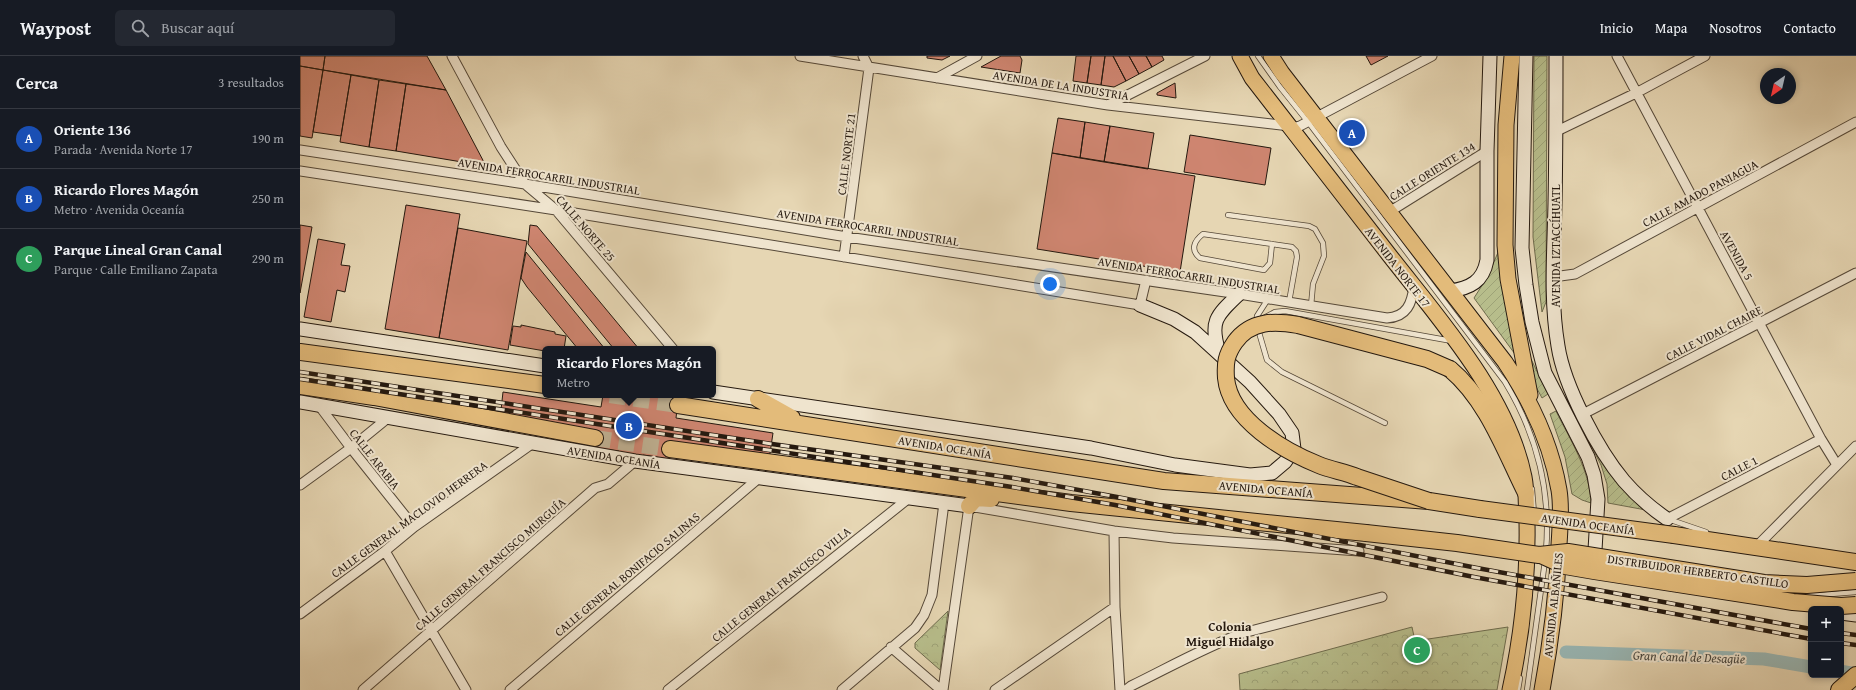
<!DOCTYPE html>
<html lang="es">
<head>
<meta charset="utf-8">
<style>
  :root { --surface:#171b24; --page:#242831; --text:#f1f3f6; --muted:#9ea1a6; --line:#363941; --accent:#0f766e }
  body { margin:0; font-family:"Gentium Book Plus",serif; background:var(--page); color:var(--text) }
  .controls { position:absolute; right:12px; bottom:12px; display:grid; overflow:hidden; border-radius:6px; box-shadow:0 2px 6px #0003 }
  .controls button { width:36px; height:36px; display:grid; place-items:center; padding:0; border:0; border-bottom:1px solid var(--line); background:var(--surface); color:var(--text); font:20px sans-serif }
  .compass { position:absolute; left:1460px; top:12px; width:36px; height:36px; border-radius:50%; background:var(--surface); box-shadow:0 2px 6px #0003; rotate:214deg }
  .you { position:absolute; left:750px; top:228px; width:14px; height:14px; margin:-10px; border:3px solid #fff; border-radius:50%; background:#1a73e8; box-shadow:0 0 0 6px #1a73e833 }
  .badge { display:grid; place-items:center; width:26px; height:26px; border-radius:50%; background:var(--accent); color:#fff; font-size:13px; font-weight:700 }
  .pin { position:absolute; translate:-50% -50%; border:2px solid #fff; box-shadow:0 1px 4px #0006 }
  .popup { position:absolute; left:242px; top:290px; width:174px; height:52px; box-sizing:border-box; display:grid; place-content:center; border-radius:6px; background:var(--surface); filter:drop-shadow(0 1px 3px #0005); font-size:13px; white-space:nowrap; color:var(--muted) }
  .popup b { font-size:15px; color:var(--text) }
  .popup::after { content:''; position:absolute; left:50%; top:100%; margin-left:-8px; border:8px solid transparent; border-top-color:var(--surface) }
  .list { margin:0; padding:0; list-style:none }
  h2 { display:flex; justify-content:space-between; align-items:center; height:52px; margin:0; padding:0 16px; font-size:17px }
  h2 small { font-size:13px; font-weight:400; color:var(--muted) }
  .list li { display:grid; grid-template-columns:26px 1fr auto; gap:12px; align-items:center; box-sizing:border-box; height:60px; padding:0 16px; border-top:1px solid var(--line) }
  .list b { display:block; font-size:15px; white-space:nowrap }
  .list p { margin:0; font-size:13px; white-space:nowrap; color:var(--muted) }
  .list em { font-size:13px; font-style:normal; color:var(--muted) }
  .icon { flex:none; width:22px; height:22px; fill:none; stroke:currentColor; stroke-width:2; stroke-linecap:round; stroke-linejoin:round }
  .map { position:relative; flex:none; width:1556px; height:634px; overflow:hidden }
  header { display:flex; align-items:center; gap:24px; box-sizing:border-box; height:56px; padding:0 20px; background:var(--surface); border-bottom:1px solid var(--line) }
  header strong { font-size:19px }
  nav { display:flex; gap:22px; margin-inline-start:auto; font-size:14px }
  .search { width:280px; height:36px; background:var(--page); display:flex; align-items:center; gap:10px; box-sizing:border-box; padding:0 14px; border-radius:6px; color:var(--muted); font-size:15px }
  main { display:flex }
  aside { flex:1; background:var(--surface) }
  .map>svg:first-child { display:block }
  .park { fill:url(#park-crowns); stroke:#6e6b4d }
  .garden { fill:url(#garden-furrows); stroke:#6e6b4d }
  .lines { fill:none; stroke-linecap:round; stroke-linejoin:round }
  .canal { stroke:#99b7b5; stroke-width:13 }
  .building { fill:#ce8570; stroke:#25190f }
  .trunk-tunnel { stroke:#bfb092; stroke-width:16; stroke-dasharray:16 8; stroke-linecap:butt }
  .service-casing { stroke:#554838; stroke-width:6 }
  .minor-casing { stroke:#554838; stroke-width:11 }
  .secondary-casing { stroke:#25190f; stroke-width:15 }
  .primary-casing { stroke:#25190f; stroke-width:17 }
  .trunk-casing { stroke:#25190f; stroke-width:18 }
  .service { stroke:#efe4ce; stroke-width:4.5 }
  .minor { stroke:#efe4ce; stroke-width:9 }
  .secondary { stroke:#efe4ce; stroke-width:13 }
  .primary { stroke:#e3bb7a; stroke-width:15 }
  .trunk { stroke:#e3bb7a; stroke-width:16 }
  .rail-casing { stroke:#25190f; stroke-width:4.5 }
  .rail { stroke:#efe4ce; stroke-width:3; stroke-dasharray:9; stroke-linecap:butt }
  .trunk-bridge-casing { stroke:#25190f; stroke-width:18; stroke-linecap:butt }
  .trunk-bridge { stroke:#e3bb7a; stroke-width:16 }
  .labels { text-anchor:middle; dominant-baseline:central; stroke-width:4; stroke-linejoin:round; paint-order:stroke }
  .street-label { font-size:12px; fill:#25190f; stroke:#efe4ce }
  .neighbourhood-label { font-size:13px; font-weight:bold; fill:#25190f; stroke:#efe4ce }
  .water-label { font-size:13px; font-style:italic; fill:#484841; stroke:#efe4ce }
</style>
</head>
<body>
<header>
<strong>Waypost</strong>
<div class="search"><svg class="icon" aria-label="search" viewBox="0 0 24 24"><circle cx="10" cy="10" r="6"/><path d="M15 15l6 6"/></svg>Buscar aquí</div>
<nav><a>Inicio</a><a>Mapa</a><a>Nosotros</a><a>Contacto</a></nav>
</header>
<main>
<aside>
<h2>Cerca<small>3 resultados</small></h2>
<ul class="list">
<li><span class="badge" style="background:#1a4fb4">A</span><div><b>Oriente 136</b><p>Parada · Avenida Norte 17</p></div><em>190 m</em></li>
<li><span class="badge" style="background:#1a4fb4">B</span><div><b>Ricardo Flores Magón</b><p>Metro · Avenida Oceanía</p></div><em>250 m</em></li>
<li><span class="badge" style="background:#2e9e5b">C</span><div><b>Parque Lineal Gran Canal</b><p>Parque · Calle Emiliano Zapata</p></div><em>290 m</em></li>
</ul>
</aside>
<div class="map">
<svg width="1556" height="634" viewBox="0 0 1556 634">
  <defs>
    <pattern id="park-crowns" width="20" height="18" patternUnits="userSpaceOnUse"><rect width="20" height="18" fill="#b7bd8b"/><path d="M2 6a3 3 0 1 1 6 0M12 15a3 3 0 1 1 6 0" fill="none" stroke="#9da277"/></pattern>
    <pattern id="garden-furrows" width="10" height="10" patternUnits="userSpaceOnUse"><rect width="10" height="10" fill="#b7bd8b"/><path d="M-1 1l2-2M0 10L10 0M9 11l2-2" fill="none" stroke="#9da277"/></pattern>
  </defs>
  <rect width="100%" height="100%" fill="#e6d6b3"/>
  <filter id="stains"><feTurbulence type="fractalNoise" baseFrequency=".005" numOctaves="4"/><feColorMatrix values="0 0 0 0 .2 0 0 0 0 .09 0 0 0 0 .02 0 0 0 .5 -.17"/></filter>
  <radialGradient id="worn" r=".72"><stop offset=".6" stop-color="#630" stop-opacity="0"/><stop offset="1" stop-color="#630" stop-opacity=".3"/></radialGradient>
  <path class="park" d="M648,555L640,614L615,592V587Z
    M1112,571L1115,585L1208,571L1197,634H940L939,618Z"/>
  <path class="garden" d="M1234,0H1247L1246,246L1242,256L1233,181Z
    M1199,194L1220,305L1174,242L1188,220Z
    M1231,303L1248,338L1242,342L1234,327Z
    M1274,348L1346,454L1308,447L1307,428L1301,409L1271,350Z
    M1256,355C1270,384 1290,414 1291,447L1282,444L1272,438L1265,401L1250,358Z"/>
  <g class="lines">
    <path class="canal" d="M1266,596L1464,603L1511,611
      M1541,615L1556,618"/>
  </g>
  <path class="building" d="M0,0H25L23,14L0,10Z
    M25,0H127L146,34L23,14Z
    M627,0H650L642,4L627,2Z
    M701,0H720L722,4L720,17L681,11Z
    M776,0H791L787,27L773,25Z
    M791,0H805L801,29L787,27Z
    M805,0H813L826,25L814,31L801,29Z
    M813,0H829L839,18L826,25Z
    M829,0H846L852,11L839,18Z
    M846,0H862L864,4L852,11Z
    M1066,0H1088L1071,9Z
    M0,10L23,14L12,82L0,80Z
    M23,14L51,19L41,80L13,76Z
    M51,19L79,24L69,91L40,86Z
    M79,24L106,28L96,95L69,91Z
    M875,27L876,42L857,39V37Z
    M106,28L146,34L186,110L96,95Z
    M758,62L785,66L780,102L752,97Z
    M785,66L810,70L804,106L780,102Z
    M810,70L854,77L848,113L804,106Z
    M890,79L971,92L965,129L884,116Z
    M752,97L895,120L880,216L737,193Z
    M106,149L160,158L139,282L85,273Z
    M0,169L12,171L0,237Z
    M230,169L237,170L339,293H314L228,188Z
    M158,172L227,185L208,294L139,282Z
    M18,183L45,188L41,209L50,210L45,236L37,234L31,266L4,261Z
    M226,196L305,293H278L227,231L221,222Z
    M221,269L255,276V278L266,280L264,293H245V295L210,289L213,270L221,271Z
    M203,336L301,351L303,339H346L378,344L376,362L473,377L469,404L370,389L368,403L343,399V403L318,400L319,395L294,392L296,377L200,363Z"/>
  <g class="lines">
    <path class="trunk-tunnel" d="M310,339L378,349
      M295,382L370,393"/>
    <defs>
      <path id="service" d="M958,0L980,31L1008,66L1205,326C1236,377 1251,435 1246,495
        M928,159L1009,170L1015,173L1023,187L1024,200L1013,228L1011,250
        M972,188L970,207L964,214L900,202C890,194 894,185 903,178L992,191L996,195L997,201L989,246
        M962,263L975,256L985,255L1152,285
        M956,266L957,260L968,243
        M958,273L967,304L982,316L1085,367
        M1232,433L1234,457
        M1368,463L1406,476
        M1496,539H1518L1556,536
        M1218,634L1220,622
        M1227,634L1245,505"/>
      <path id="minor" d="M152,0L201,91L225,128L256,154L373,293
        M500,0L808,49L998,71L1132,0
        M1317,0L1521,383L1537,409
        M637,22L677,0
        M808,49L905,0
        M1257,75L1336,37L1405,0
        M0,94L225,128L547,181L939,238L1087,262C1107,261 1112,247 1114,230
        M0,115L256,154L840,249L846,224
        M1089,156L1187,95
        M544,201L569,12L563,0
        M1253,221L1275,218L1556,66
        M18,348L51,392L114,471
        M1283,358L1556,217
        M0,429L51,392L89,361
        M1367,463L1521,383
        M814,475L815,551L820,634
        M1460,487L1556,390
        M85,495L166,634
        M0,558L85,495L114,471L233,387
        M591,591L641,634
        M63,634L295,432L308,428L335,405
        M210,634L460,421
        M368,634L609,442
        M542,634L615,572L624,559L632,539L644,447
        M643,634L669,450L814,475L873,482L1059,495
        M695,634L815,551
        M826,634L831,630C868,612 905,591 943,577L1082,541"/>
      <path id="secondary" d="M1226,0L1222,192L1226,229L1232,266L1245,317L1288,401L1294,419L1298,443L1295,494L1300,509
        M1256,0C1256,49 1256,99 1255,148C1254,195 1250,243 1258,290C1264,330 1298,394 1324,425C1337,440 1351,452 1367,463
        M1150,235C1170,232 1183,226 1187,204V95L1190,0
        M0,273L245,310
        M919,296C909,265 917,259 939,238
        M413,336L791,392L875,409L950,419L972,417L985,406L994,393L992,377L979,358L950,326L895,276L874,263L840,249
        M0,346L335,405L669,450
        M1541,557L1556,559"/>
      <path id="primary" d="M940,0L952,22C998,82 1044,141 1090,200C1140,264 1208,340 1224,421C1227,436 1226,451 1227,466C1228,522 1222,580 1210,634
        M971,0L982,17L1205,306C1231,345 1251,387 1259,434C1262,452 1260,471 1259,489C1257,538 1251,586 1242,634
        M1212,0L1206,69L1205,189L1208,223L1230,339"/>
      <path id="trunk" d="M0,296L245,329
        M1150,313C1187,344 1205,395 1226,437
        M0,330L74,341L295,382
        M458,343L492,362
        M378,349L864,425L1129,445L1180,453
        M370,393L771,447L1066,477
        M669,450L676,442L691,443
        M1374,479L1556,506
        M1539,634L1556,619"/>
    </defs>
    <use href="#service" class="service-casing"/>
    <use href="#minor" class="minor-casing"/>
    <use href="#secondary" class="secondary-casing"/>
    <use href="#primary" class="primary-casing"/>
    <use href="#trunk" class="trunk-casing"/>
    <use href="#service" class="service"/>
    <use href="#minor" class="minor"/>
    <use href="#secondary" class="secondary"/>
    <use href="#primary" class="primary"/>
    <use href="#trunk" class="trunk"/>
    <defs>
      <path id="rail" d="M0,316L472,388L713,422L817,441L1177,512L1511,573
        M0,323L712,431L815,449L1174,521L1511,583
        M1541,577L1556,579
        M1541,587L1556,589"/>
    </defs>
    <use href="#rail" class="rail-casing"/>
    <use href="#rail" class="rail"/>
    <defs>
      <path id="trunk-bridge" d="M1129,445C1105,437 1081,429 1057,421C1045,416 1031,414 1019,409C984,395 930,364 926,322C925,307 926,299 935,286C951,264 975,265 998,269L1127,303L1150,313
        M1180,453L1374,479
        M1066,477L1157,487L1239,499L1268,496L1464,527L1507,529L1556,525
        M1241,499L1265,510L1294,515L1493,546L1541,550L1556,549"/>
    </defs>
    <use href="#trunk-bridge" class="trunk-bridge-casing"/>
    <use href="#trunk-bridge" class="trunk-bridge"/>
  </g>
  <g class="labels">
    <g class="street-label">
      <text transform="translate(761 29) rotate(9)">AVENIDA DE LA INDUSTRIA</text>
      <text transform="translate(546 98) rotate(-83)">CALLE NORTE 21</text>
      <text transform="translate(1132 115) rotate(-32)">CALLE ORIENTE 134</text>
      <text transform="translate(249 120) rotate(9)">AVENIDA FERROCARRIL INDUSTRIAL</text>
      <text transform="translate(1400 137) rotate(-28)">CALLE AMADO PANIAGUA</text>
      <text transform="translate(568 171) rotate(9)">AVENIDA FERROCARRIL INDUSTRIAL</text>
      <text transform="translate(286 172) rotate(49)">CALLE NORTE 25</text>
      <text transform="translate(1255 190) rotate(-90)">AVENIDA IZTACCÍHUATL</text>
      <text transform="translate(1437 199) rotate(61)">AVENIDA 5</text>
      <text transform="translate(1098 211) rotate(52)">AVENIDA NORTE 17</text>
      <text transform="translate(889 219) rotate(9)">AVENIDA FERROCARRIL INDUSTRIAL</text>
      <text transform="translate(1414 277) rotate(-27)">CALLE VIDAL CHAIRE</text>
      <text transform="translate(645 391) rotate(9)">AVENIDA OCEANÍA</text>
      <text transform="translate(314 401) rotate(9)">AVENIDA OCEANÍA</text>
      <text transform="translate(75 403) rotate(52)">CALLE ARABIA</text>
      <text transform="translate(1439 412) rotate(-27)">CALLE 1</text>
      <text transform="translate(966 433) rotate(5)">AVENIDA OCEANÍA</text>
      <text transform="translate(109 463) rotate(-36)">CALLE GENERAL MACLOVIO HERRERA</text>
      <text transform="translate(1288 468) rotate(8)">AVENIDA OCEANÍA</text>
      <text transform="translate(190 508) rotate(-41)">CALLE GENERAL FRANCISCO MURGUÍA</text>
      <text transform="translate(1398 515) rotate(8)">DISTRIBUIDOR HERBERTO CASTILLO</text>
      <text transform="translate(327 518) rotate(-40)">CALLE GENERAL BONIFACIO SALINAS</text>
      <text transform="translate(481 528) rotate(-39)">CALLE GENERAL FRANCISCO VILLA</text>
      <text transform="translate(1253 549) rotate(-84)">AVENIDA ALBAÑILES</text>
    </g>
    <g class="neighbourhood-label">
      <text x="930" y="570">Colonia<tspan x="930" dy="15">Miguel Hidalgo</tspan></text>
    </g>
    <g class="water-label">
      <text transform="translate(1389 601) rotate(2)">Gran Canal de Desagüe</text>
    </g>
  </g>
  <rect width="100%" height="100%" filter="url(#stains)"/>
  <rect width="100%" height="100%" fill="url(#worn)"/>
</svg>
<div class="controls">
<button>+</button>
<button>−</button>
</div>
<svg class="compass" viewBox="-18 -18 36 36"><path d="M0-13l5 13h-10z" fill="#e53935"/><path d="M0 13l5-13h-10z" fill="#9ea1a6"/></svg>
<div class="you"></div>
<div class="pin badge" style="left:1052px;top:77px;background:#1a4fb4">A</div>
<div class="pin badge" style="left:329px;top:370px;background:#1a4fb4">B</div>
<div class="popup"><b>Ricardo Flores Magón</b>Metro</div>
<div class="pin badge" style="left:1117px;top:594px;background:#2e9e5b">C</div>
</div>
</main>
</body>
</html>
